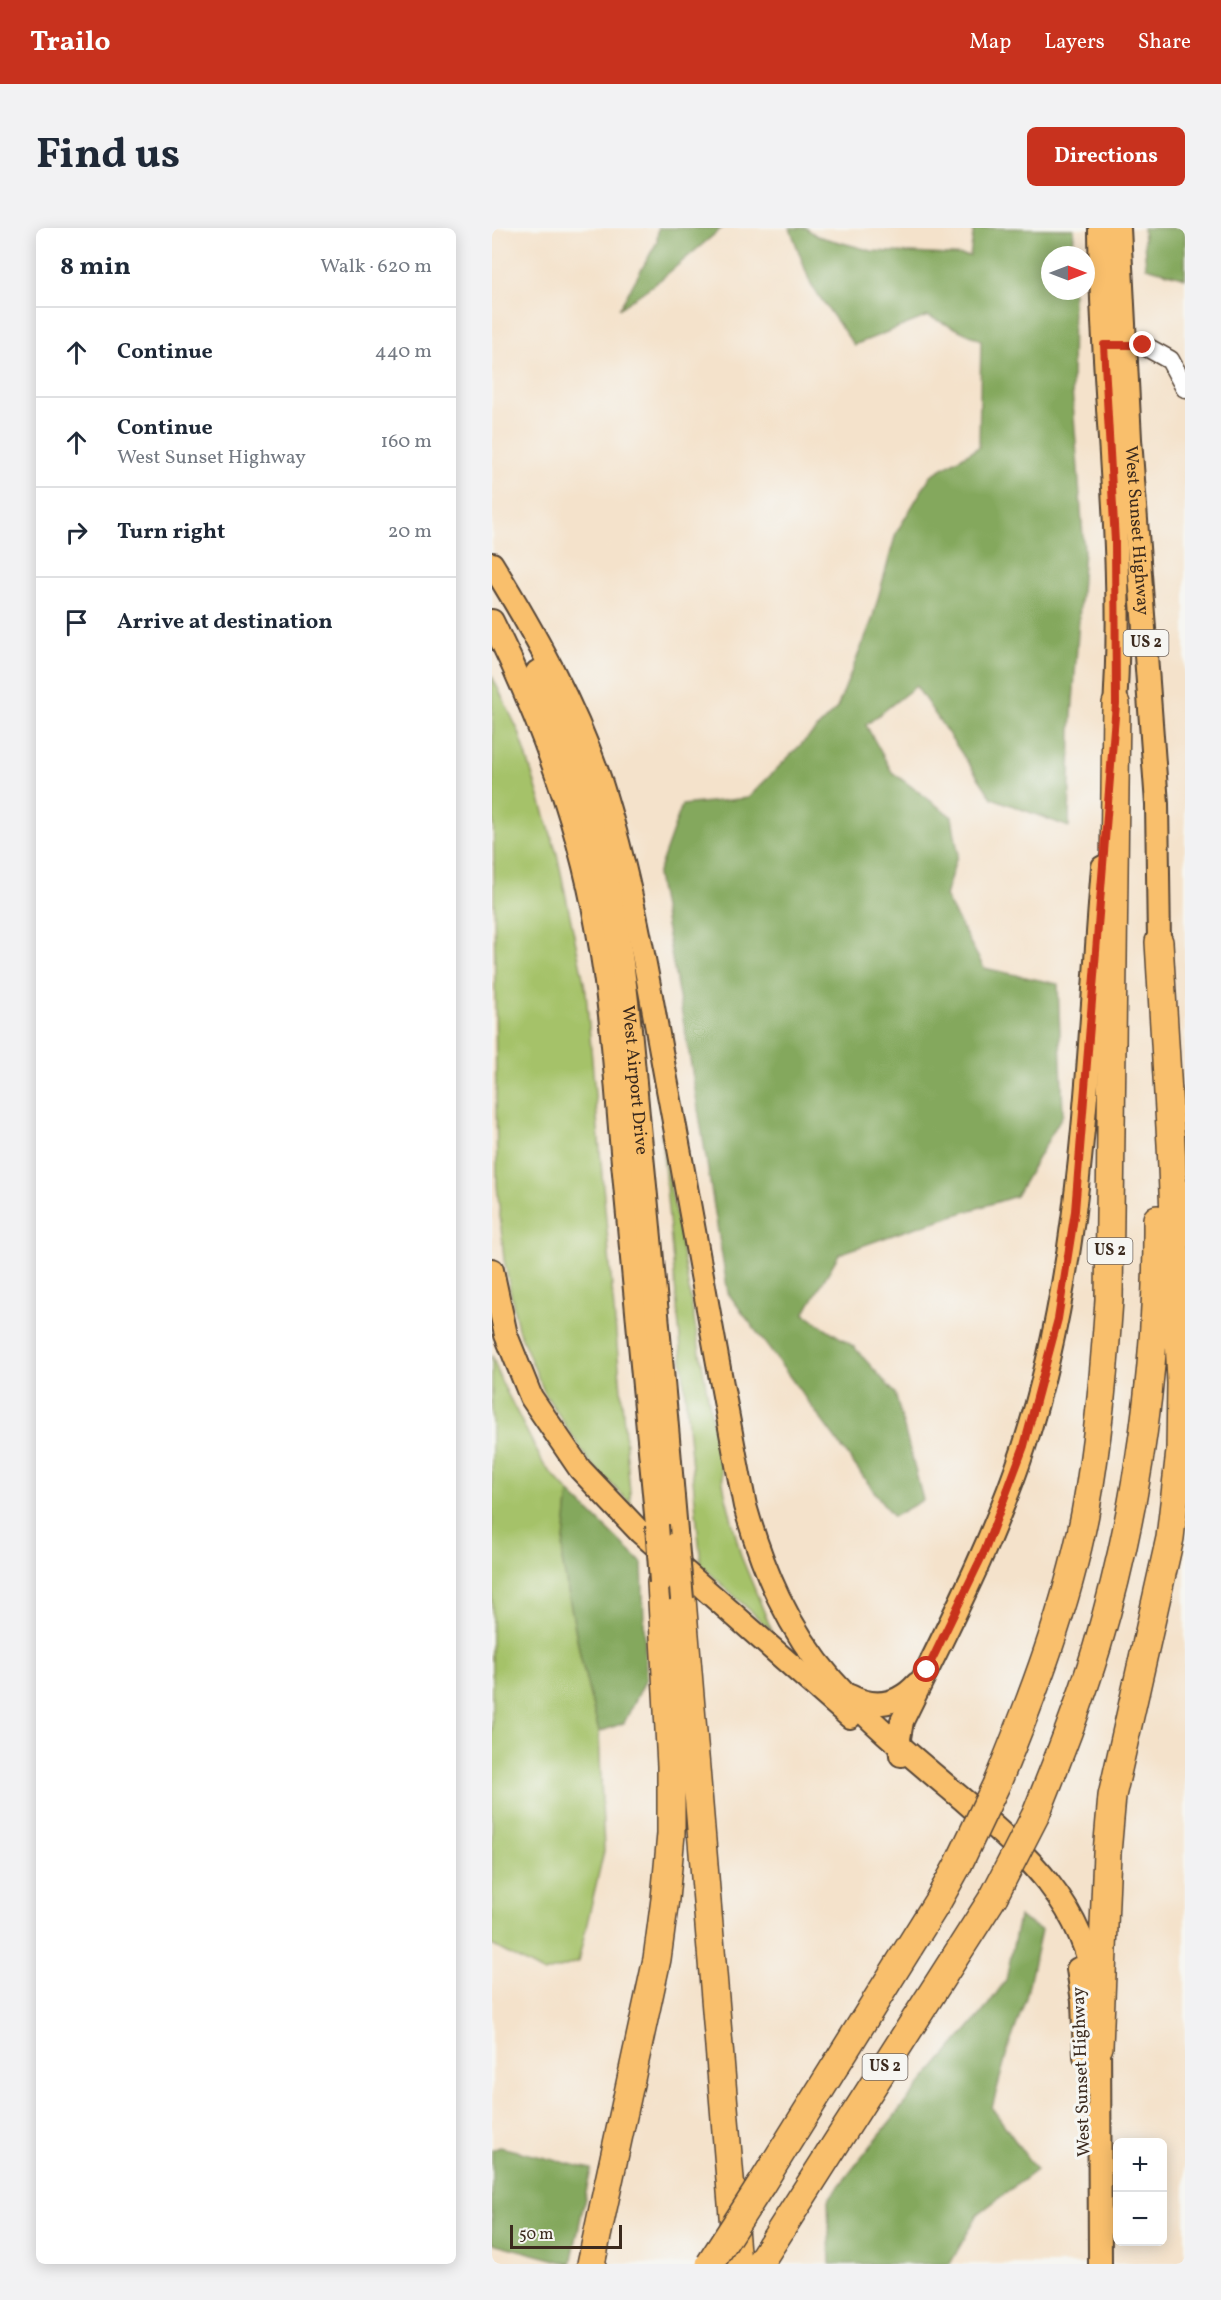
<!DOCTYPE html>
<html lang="en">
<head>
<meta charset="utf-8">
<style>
  :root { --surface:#fff; --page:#f2f2f3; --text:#1f2937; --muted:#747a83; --line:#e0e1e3; --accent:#c8321e }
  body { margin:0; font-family:Vollkorn,serif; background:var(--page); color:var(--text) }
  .controls { position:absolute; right:18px; bottom:18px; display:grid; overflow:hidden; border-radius:9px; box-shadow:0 3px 15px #0003 }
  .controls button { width:54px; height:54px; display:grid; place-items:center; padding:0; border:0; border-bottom:2px solid var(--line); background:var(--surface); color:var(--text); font:30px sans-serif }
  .compass { position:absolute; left:549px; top:18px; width:54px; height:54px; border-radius:50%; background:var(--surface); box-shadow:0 3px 15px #0003; rotate:90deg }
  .scale { position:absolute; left:18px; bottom:15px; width:112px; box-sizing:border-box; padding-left:6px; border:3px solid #3b2a1e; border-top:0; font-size:16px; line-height:21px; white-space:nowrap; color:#3b2a1e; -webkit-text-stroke:4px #f6f6f2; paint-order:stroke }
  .stop { position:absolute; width:18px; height:18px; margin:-14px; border:4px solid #c8321e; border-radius:50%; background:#fff }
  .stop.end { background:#c8321e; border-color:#fff; box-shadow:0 2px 6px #0008 }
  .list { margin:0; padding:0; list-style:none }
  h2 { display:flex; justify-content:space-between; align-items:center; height:78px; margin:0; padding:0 24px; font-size:26px }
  h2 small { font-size:20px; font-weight:400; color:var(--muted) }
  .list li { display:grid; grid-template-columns:39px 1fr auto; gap:18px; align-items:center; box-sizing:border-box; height:90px; padding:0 24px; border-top:2px solid var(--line) }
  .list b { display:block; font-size:22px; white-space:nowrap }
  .list p { margin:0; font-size:20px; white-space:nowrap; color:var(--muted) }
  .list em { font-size:20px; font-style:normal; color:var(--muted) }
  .icon { flex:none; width:33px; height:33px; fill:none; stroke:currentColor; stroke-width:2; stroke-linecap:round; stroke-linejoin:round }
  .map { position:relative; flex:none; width:693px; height:2036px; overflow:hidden; border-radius:9px }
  header { display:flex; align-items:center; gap:36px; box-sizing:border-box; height:84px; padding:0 30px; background:var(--accent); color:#fff }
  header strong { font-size:28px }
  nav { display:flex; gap:33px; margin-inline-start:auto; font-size:21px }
  .intro { display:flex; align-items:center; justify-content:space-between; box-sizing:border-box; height:144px; padding:0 36px }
  h1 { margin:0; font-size:42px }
  .button { padding:15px 27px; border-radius:9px; background:var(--accent); color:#fff; font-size:21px; font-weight:700 }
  main { display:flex; gap:36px; padding:0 36px }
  aside { flex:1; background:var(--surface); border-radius:9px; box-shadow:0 3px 15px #0003 }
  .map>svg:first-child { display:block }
  .green { fill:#a5c269; stroke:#707644; stroke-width:1.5 }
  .forest { fill:#84a85d; stroke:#60693e; stroke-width:1.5 }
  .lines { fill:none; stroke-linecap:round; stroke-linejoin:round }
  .minor-casing { stroke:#574638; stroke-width:21 }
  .major-casing { stroke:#574638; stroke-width:26 }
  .highway-casing { stroke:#574638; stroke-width:30 }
  .minor { stroke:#fff; stroke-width:18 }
  .major { stroke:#f9bf6c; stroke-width:22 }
  .highway { stroke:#f9bf6c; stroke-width:27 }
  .major-bridge-casing { stroke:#574638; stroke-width:26; stroke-linecap:butt }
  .highway-bridge-casing { stroke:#574638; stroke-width:30; stroke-linecap:butt }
  .major-bridge { stroke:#f9bf6c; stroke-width:22 }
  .highway-bridge { stroke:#f9bf6c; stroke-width:27 }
  .route { stroke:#c8321e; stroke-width:8 }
  .labels { text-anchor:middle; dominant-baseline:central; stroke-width:6; stroke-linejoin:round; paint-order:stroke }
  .shield { fill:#f6f6f2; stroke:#73675e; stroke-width:1.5 }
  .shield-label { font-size:16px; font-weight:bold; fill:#3b2a1e }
  .street-label { font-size:18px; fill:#3b2a1e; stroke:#f6f6f2 }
</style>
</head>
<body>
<header>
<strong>Trailo</strong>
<nav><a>Map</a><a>Layers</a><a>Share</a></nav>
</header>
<div class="intro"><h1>Find us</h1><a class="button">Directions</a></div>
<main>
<aside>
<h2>8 min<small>Walk · 620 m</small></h2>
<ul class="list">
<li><svg class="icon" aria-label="ahead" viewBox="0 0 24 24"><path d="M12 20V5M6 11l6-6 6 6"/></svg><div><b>Continue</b></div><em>440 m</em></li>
<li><svg class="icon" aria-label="ahead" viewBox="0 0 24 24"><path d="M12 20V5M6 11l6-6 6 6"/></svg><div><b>Continue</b><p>West Sunset Highway</p></div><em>160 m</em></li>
<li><svg class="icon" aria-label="right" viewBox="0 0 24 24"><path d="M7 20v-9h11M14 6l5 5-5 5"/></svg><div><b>Turn right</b></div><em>20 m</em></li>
<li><svg class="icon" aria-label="arrive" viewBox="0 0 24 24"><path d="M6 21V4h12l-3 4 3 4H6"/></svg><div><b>Arrive at destination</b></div></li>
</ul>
</aside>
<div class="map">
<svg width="693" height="2036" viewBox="0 0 693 2036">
  <rect width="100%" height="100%" fill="#f6f6f2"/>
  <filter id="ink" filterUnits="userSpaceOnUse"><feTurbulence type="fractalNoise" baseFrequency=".0167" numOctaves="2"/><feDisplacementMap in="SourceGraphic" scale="12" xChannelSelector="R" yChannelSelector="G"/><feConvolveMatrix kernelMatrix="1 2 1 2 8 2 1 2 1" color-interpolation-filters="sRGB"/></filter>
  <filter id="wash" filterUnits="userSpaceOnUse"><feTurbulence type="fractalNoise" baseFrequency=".008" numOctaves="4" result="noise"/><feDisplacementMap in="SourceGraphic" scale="24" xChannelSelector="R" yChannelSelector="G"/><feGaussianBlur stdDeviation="1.35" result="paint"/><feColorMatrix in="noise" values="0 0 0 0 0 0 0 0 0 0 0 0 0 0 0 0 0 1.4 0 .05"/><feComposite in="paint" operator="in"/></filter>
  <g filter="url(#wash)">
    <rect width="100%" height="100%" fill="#f4e2cb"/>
    <path class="green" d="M0,448L27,504L65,626L94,764L139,1276L96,1232L53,1166L26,1101L12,1032L5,956Z
      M169,905L233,1265L249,1328L280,1403L209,1337Z
      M0,1127L9,1153L52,1237L77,1264L70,1332L89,1431L107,1504L112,1623L86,1734L52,1745L0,1717Z"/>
    <path class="forest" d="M166,0H230L168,52L127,81L165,14Z
      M298,0H314L325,8L380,23L478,28L482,0L582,1L581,27H558V63H581L580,161L592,322L579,502L577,599L500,570L424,458L374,497L400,544L460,589L466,625L453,668L492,740L566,756L571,886L524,968L412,1003L347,1026L312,1086L361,1118L403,1165L431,1272L401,1289L236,1065L197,825L165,647L190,577L256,570L345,480L380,392L404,305L439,247L487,219L489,112L436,88L362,117L319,57Z
      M651,0H693V50L654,39Z
      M77,1264L150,1335L154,1451L132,1495L107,1504L89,1431L70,1332Z
      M527,1689L549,1702L534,1770L515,1824L500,1880L544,1942L486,1986L458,2036H338L336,1972L412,1876L491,1784L514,1752Z
      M8,1919L99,1941L79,2036L0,2015V1922Z"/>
  </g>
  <g filter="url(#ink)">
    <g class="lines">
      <defs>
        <path id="minor" d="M619,117H651L678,132L693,160"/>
        <g id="major">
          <path d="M608,0C609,164 635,329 622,493"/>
          <path id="s1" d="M627,0L638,211L665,576L667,714"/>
          <path d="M0,336C42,404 82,476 108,552C139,649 156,751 174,851C201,993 225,1136 253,1278C271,1342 296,1401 340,1452C380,1497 429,1536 475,1575C535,1627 592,1677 603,1762"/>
          <path d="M0,393C49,492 87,595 106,704C121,783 124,864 132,945C143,1062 154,1179 165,1297"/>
          <path id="s2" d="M45,444C82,527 109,614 125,703C138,777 142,853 150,928C163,1057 174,1186 185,1315"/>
          <path d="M0,1042L14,1107L39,1169L88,1241L148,1304L358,1489"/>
          <path d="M358,1468C383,1481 407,1476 425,1456"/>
          <path d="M409,1527L407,1510L410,1493C454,1403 501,1314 532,1219C592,1033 595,832 611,639"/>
          <path d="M586,1741L591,1773L593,1828"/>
          <path d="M607,1804L608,2036"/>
        </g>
        <path id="highway" d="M190,1371L245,2036
          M505,1555C541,1468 575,1378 593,1286C606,1215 612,1144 617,1072L624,476
          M544,1586C566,1531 588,1476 605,1419C646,1281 666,1135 665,991
          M607,1819L615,1625L620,1568L678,1310L688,1223L689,1155L679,916L667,714
          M269,1957L446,1673L466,1637
          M99,2036L165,1731L173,1671L179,1606V1538L169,1354
          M267,2036L502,1668"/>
      </defs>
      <use href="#minor" class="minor-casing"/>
      <use href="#major" class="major-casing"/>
      <use href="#highway" class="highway-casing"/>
      <use href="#minor" class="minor"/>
      <use href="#major" class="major"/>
      <use href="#highway" class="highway"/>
      <defs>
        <path id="major-bridge" d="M165,1297L169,1354
          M185,1315L190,1371"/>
        <path id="highway-bridge" d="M466,1637L505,1555
          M502,1668L544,1586
          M218,2036L269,1957"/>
      </defs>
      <use href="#major-bridge" class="major-bridge-casing"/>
      <use href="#highway-bridge" class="highway-bridge-casing"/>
      <use href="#major-bridge" class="major-bridge"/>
      <use href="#highway-bridge" class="highway-bridge"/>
    </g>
  </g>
  <g class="lines" filter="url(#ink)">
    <path class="route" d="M435,1442L493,1322L532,1218L566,1091L583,983L624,476L623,314L612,117H651"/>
  </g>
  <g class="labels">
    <g class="shield">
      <rect x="631.5" y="402" width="45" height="26" rx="4.5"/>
      <rect x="595.5" y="1010" width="45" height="26" rx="4.5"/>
      <rect x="370.5" y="1826" width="45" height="26" rx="4.5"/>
    </g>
    <g class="shield-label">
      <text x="654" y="415">US 2</text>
      <text x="618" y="1023">US 2</text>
      <text x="393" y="1839">US 2</text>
    </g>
    <g class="street-label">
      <text stroke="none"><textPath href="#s1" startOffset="303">West Sunset Highway</textPath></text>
      <text stroke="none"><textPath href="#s2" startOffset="422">West Airport Drive</textPath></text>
      <text transform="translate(590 1844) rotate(-92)">West Sunset Highway</text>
    </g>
  </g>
</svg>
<div class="controls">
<button>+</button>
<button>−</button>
</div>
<svg class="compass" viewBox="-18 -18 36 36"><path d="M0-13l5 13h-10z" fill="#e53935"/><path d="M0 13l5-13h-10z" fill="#747a83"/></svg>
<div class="scale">50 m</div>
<div class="stop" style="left:435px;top:1442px"></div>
<div class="stop end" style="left:651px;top:117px"></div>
</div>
</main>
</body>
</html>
